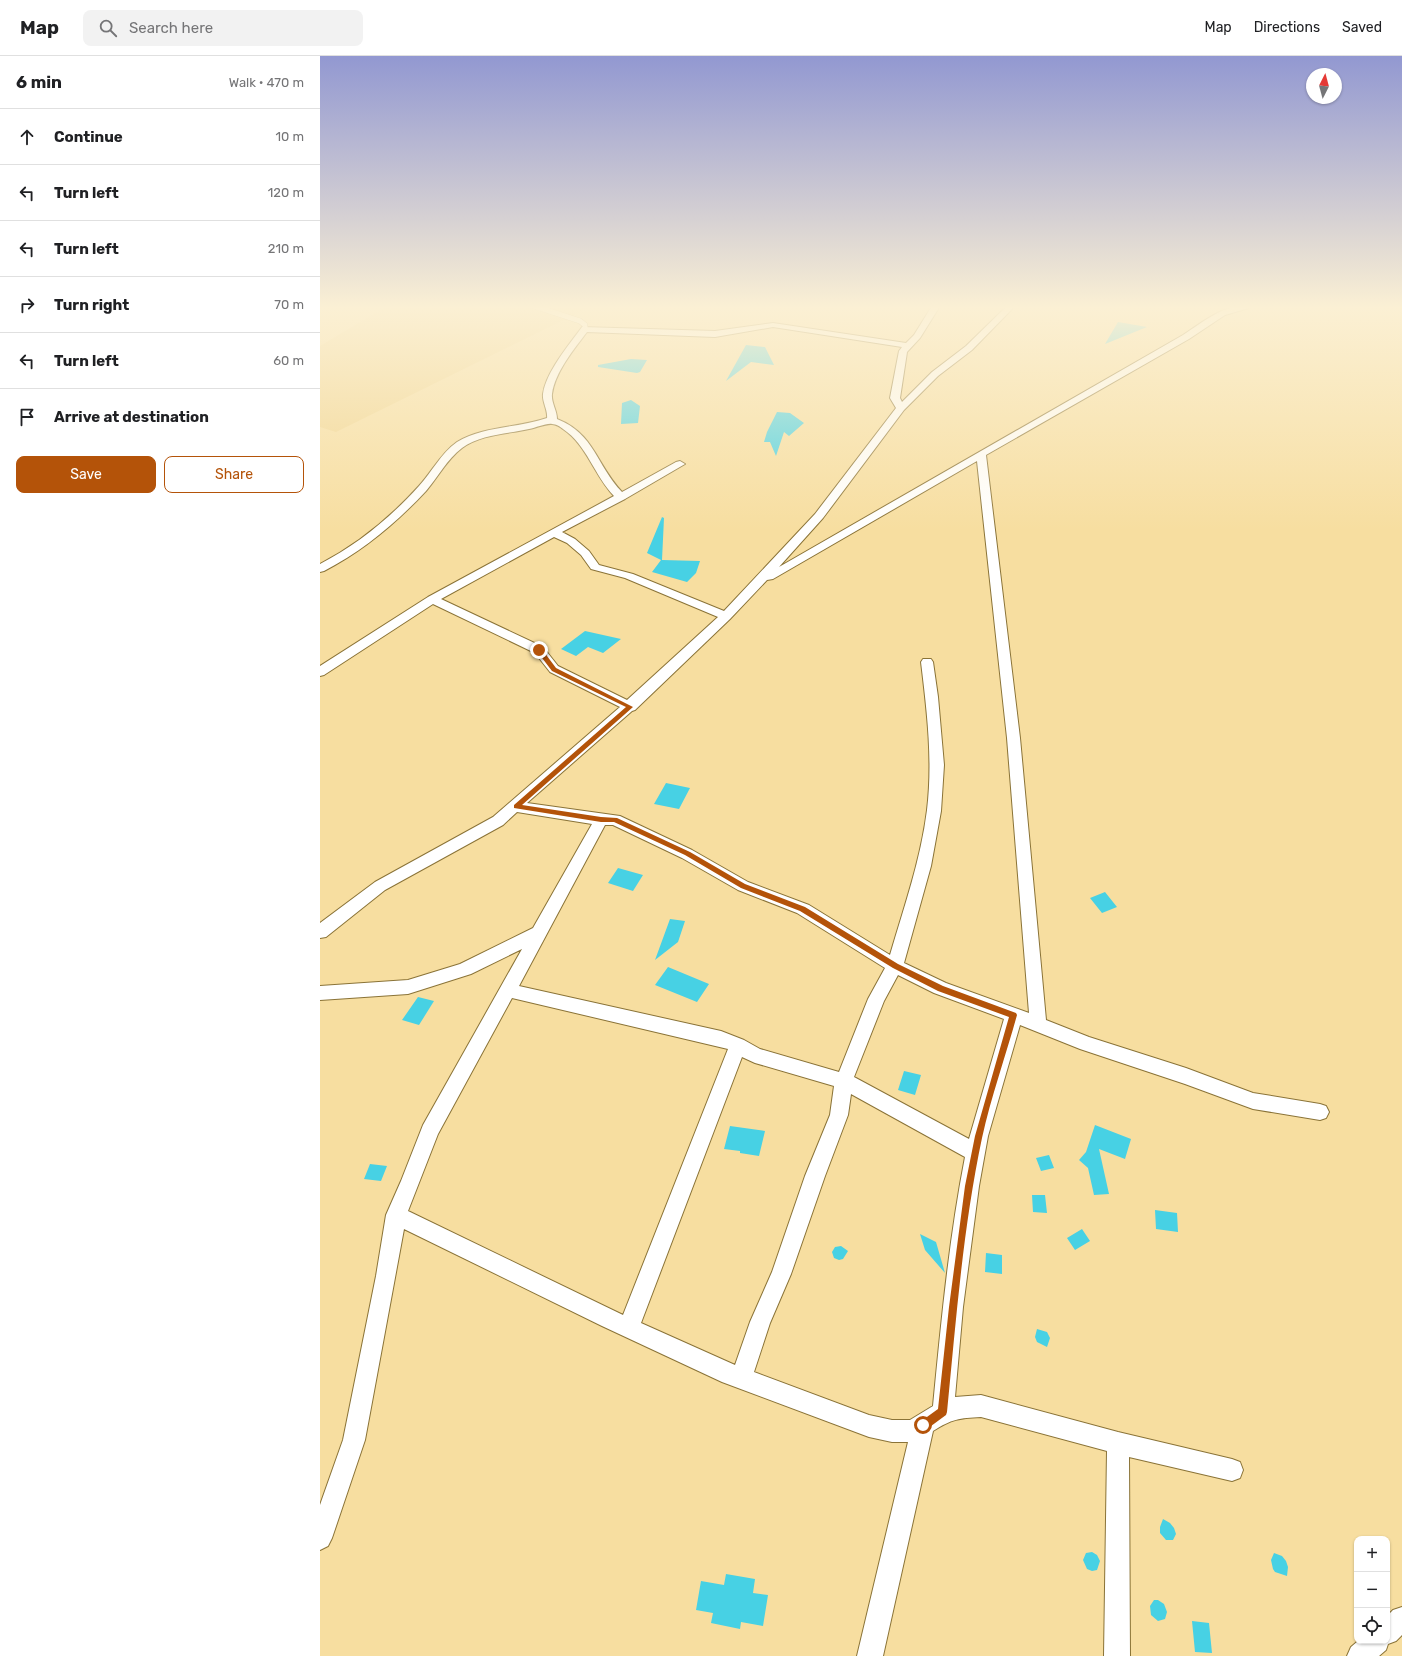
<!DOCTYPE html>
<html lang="en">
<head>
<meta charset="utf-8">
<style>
  :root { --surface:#fff; --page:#f2f2f2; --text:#202124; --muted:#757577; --line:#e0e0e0; --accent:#b45309 }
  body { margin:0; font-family:Rubik,sans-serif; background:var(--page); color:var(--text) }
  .controls { position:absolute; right:12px; bottom:12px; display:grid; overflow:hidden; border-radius:8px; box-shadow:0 1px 3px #0004 }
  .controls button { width:36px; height:36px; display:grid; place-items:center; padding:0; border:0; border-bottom:1px solid var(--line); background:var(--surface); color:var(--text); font:20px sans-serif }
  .compass { position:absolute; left:986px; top:12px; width:36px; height:36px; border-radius:50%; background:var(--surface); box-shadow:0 1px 3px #0004; rotate:6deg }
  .stop { position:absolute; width:12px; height:12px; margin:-9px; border:3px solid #b45309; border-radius:50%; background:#fff }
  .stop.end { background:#b45309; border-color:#fff; box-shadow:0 1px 4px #0008 }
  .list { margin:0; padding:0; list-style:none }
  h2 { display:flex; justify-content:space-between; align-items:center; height:52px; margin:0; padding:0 16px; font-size:17px }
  h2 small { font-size:13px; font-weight:400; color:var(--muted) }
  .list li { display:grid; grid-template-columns:26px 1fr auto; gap:12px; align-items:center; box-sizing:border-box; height:56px; padding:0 16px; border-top:1px solid var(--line) }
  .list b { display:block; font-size:15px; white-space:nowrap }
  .list em { font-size:13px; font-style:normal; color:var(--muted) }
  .actions { display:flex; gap:8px; padding:12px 16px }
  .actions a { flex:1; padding:9px 0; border:1px solid var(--accent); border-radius:8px; text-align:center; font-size:14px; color:var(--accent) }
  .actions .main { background:var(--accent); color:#fff }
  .icon { flex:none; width:22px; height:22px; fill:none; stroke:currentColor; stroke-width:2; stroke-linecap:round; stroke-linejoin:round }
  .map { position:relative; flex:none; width:1082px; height:1600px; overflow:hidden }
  header { display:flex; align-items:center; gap:24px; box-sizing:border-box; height:56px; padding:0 20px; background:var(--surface); border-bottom:1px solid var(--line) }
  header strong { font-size:19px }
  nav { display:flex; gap:22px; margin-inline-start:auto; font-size:14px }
  .search { width:280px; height:36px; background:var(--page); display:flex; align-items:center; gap:10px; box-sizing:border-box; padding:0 14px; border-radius:8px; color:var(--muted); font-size:15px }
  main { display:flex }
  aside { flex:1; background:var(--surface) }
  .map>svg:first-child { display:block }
  .built { fill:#f1d58f }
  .building { fill:#47d1e4 }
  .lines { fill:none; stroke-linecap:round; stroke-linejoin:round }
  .service-casing { stroke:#8a7337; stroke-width:6 }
  .minor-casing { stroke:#8a7337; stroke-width:2 }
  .service { stroke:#fff; stroke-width:5 }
  .minor { fill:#fff; fill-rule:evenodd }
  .route { fill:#b45309 }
</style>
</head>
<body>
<header>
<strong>Map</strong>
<div class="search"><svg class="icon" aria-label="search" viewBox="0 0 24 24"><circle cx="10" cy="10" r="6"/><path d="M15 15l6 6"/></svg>Search here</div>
<nav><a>Map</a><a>Directions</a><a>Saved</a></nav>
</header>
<main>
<aside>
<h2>6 min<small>Walk · 470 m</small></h2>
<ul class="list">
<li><svg class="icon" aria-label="ahead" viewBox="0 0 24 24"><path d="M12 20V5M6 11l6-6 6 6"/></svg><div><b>Continue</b></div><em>10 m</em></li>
<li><svg class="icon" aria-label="left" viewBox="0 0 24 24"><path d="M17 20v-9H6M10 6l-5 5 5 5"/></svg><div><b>Turn left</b></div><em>120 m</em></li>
<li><svg class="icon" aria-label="left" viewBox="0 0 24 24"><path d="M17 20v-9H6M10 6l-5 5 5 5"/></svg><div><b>Turn left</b></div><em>210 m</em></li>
<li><svg class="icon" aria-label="right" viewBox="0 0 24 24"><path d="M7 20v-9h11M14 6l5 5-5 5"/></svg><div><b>Turn right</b></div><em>70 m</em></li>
<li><svg class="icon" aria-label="left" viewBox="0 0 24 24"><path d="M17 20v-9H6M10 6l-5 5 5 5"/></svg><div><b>Turn left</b></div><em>60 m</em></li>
<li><svg class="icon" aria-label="arrive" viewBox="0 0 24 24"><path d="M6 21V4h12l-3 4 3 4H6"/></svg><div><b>Arrive at destination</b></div></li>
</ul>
<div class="actions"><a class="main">Save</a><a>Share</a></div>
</aside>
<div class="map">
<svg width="1082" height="1600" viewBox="0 0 1082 1600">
  <rect width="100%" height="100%" fill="#f7dea0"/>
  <path class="built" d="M67,250H272L16,376L0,371V290Z"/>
  <path class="building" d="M798,266L827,271L785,288Z
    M426,289L445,291L454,309L431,306L406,325Z
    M311,303L327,304L320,316L317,317L278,311V309Z
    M311,344L320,350L318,367L301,368L302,347Z
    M457,356L470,357L484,367L469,380L464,376L456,400L450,386H444L447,376Z
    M342,461L344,462L342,504L380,505L376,517L367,526L332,516L341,504L327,497Z
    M265,575L301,583L283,597L268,591L256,600L241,593Z
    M346,727L370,732L359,753L334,748Z
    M298,812L323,819L313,835L288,827Z
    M785,836L797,851L782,857L770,842Z
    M350,863L365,865L358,886L335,904Z
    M348,911L389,928L377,946L335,929Z
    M98,941L114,945L99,969L82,964Z
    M584,1015L601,1019L595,1039L578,1034Z
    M775,1069L811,1083L805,1103L779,1093L789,1138L774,1139L768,1112L759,1104L766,1096Z
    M410,1070L445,1075L439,1100L420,1097V1095L404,1093Z
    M729,1099L734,1112L721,1115L716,1102Z
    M50,1108L67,1110L61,1125L44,1123Z
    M712,1139H725L727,1157L713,1156Z
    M835,1154L857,1157L858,1176L836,1173Z
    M762,1173L770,1185L755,1194L747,1182Z
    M600,1178L616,1186L625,1217L605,1194Z
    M521,1190L528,1195L523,1203L519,1204L514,1202L512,1196L515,1191Z
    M666,1197L682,1199V1218L665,1216Z
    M717,1273L727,1276L730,1282L727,1291L717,1286L715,1281Z
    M843,1463L850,1467L854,1472L856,1478L853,1484H846L840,1477V1471Z
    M772,1496L777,1499L780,1505L777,1514L772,1515L767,1513L763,1504L766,1497Z
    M954,1497L962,1500L966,1505L968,1511L967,1520L955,1516L953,1513L951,1504Z
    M406,1518L435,1523L433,1537L448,1539L443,1570L421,1566L420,1573L391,1567L393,1557L376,1554L381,1525L404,1529Z
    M834,1544H838L844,1548L847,1556L845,1563L838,1565L831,1559L830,1550Z
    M872,1565L889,1567L892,1597L875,1596Z"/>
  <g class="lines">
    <defs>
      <path id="service" d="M214,250L260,265L265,269V273"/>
      <path id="minor" d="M612,250H620L600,282L587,296L580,342L582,346L612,316L646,290L687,250H695L652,294L618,320L584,354L503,462L459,511L863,279C883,266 905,247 930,250L929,252L905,259L869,283L666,399L700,682L726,964L769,981L866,1012L933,1037L1000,1048L1006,1050L1009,1056L1006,1062L1000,1064L933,1053L865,1028L760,993L700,969L668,1080L659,1130L643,1251L635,1341L661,1339L798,1376L912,1403L920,1406L923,1414L920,1422L912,1425L809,1401L810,1600H784L787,1395L661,1361C639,1362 632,1363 613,1375L563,1600H537L588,1386H572L549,1381L402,1326L282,1270L84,1173L45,1384L12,1482L8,1490L0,1494V1449L23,1384L56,1220L66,1159L81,1125L103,1069L202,893L151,918L88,938L0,944V930L88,924L140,908L213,872L272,768L197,756L183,769L65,834L6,881L0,882V867L55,826L173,761L300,651L230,616L215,597L113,548L4,619L0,620V610L108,541L294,440C274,419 267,389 243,373C241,371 236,368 232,368C226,367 216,372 209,373C187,378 161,378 142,392C127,403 118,421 106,435C76,467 43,495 4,515L0,516V508C37,489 71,461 99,430C112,416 121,397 137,386C163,370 199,372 227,362C228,354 222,346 223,338C226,316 249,289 262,271L395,275L453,267L586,287L594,279ZM453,271L582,291L579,295L570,342L576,352L495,458L404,555L313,518L279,509L269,495L255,483L242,476L305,443L365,408L360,405L356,406L302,436C276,409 275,378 237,363C237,354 231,347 232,338C235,316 254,293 267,276L395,281ZM657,405L687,682L709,957L626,927L584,907L611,810L621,755L624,709L618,641L613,606L611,603H603L601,606C607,655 613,705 607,754C601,803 584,851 570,899L489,849L428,826L372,794L300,760L207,747L312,655L315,654L410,563L447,524L453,523ZM234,481L247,487L261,499L271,513L305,522L398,561L307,644L238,610L223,591L121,543ZM285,769H293L362,802L418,834L477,857L565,912L548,943L519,1016L440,993L424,984L401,975L199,930ZM578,919L614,937L684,963L649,1083L534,1021L564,945ZM192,942L408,993L303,1259L88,1155L118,1078ZM422,1001L435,1007L514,1030L510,1059L485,1120L452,1216L430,1266L415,1309L321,1267ZM531,1038L645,1101C629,1183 621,1267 613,1350L590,1364H572L549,1359L434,1316L450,1267L471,1218L505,1120L528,1059Z
        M1082,1551V1579L1076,1585L1068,1588L1066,1594L1059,1600H1027L1031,1591L1038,1585H1067V1560L1073,1554Z"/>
    </defs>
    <use href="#service" class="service-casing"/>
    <use href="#minor" class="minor-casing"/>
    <use href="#service" class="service"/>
    <use href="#minor" class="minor"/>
  </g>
  <linearGradient id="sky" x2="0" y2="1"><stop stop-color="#9298d1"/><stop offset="0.53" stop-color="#fbf0d4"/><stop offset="1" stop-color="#fbf0d4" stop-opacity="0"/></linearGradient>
  <rect width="1082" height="474" fill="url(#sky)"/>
  <path class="route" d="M217,592H221L236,612L313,651L202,749L281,761L297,762L370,796L425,828L485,851L578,908L623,930L696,957L697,959C686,999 671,1041 662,1082C643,1172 636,1264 627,1356L626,1359L607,1373L603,1374L600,1373L598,1369L600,1366L618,1353L629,1251L645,1130L655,1080L689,961L618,935L573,912L480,855L421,832L365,799L294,766H281L194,752V749L306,651L232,615L216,594Z"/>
</svg>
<div class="controls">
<button>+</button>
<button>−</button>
<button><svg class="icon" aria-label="locate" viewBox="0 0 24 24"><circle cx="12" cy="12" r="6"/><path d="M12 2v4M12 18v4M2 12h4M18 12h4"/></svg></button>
</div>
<svg class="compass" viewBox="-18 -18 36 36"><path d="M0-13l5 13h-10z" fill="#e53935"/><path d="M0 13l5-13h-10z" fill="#757577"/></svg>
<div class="stop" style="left:603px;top:1369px"></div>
<div class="stop end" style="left:219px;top:594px"></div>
</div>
</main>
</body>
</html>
